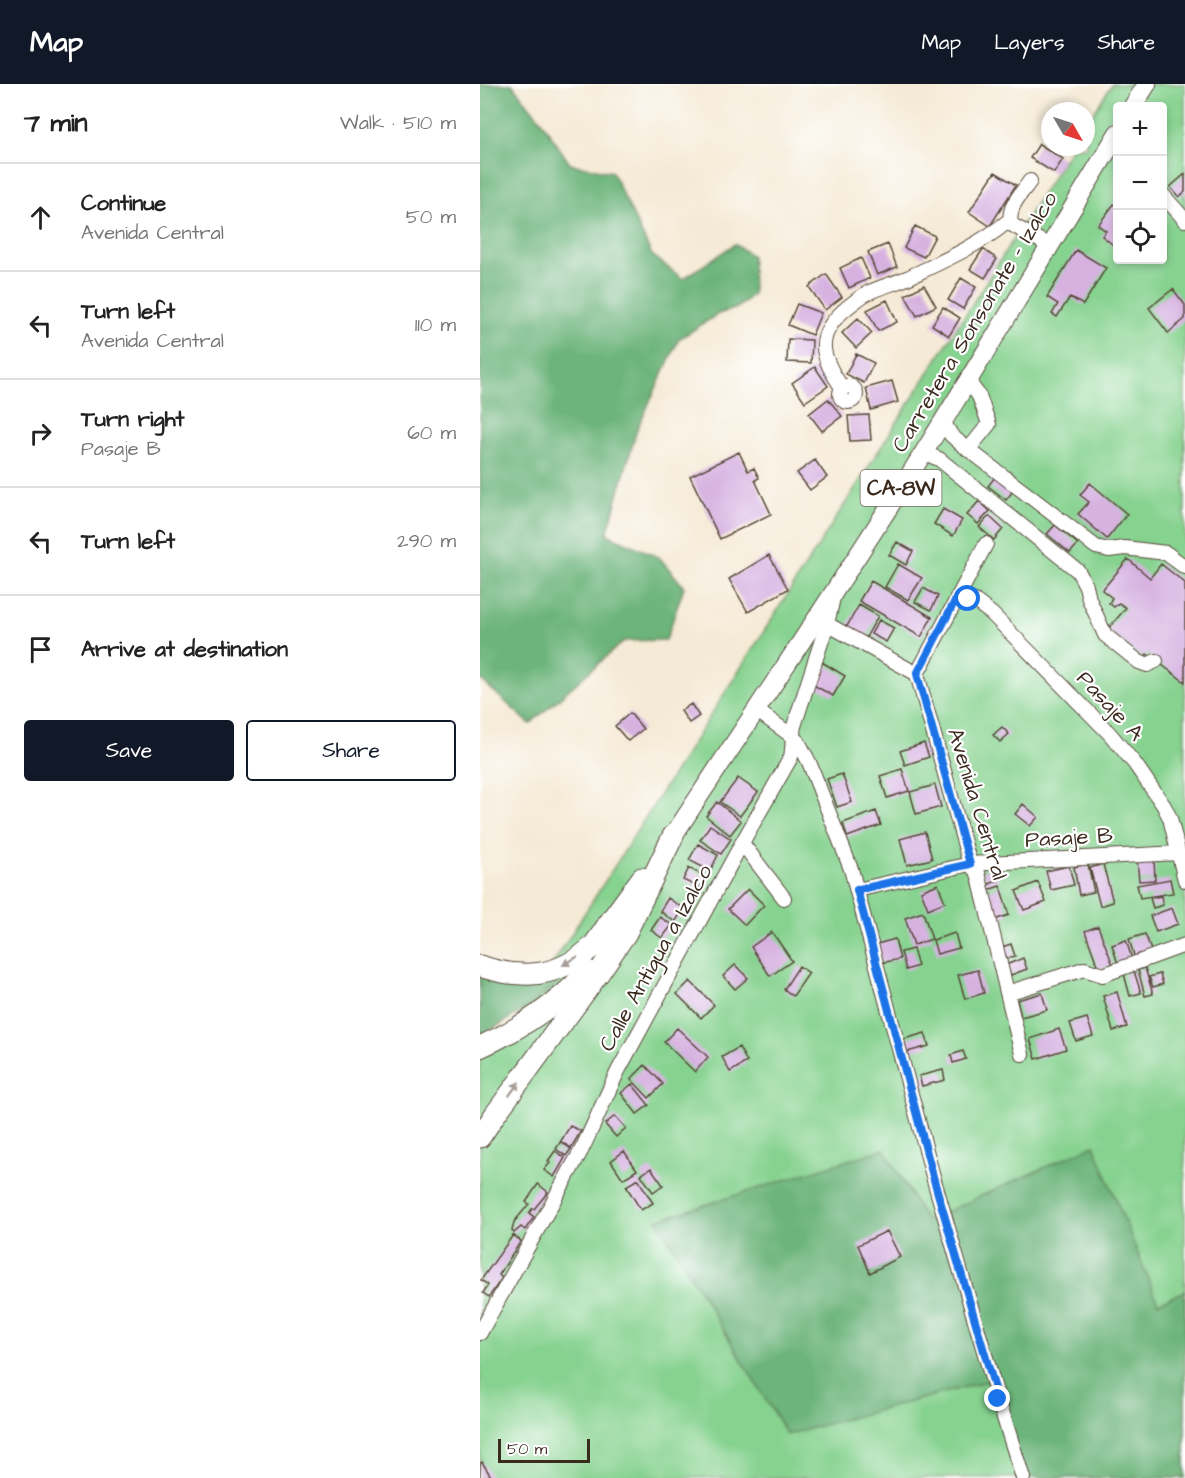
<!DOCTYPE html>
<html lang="en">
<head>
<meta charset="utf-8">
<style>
  :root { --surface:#fff; --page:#f2f2f2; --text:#222; --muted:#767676; --line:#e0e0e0; --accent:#111827 }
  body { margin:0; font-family:"Architects Daughter",sans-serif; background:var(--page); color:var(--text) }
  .controls { position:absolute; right:18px; top:18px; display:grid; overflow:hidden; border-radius:6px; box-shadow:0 3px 9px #0003 }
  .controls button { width:54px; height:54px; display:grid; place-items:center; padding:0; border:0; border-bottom:2px solid var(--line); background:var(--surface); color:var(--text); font:30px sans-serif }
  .compass { position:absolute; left:561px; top:18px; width:54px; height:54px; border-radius:50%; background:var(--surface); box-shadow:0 3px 9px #0003; rotate:129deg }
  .scale { position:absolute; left:18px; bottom:15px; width:92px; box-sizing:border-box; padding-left:6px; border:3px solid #3b2a1e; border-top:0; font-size:16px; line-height:21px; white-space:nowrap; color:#3b2a1e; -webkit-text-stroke:4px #fff; paint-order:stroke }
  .stop { position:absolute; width:18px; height:18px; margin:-14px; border:4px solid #1a73e8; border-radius:50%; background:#fff }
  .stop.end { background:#1a73e8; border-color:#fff; box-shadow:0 2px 6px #0008 }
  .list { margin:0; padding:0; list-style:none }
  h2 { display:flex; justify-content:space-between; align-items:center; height:78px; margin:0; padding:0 24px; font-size:26px }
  h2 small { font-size:20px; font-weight:400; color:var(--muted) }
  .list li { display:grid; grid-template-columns:39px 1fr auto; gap:18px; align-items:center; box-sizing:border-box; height:108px; padding:0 24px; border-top:2px solid var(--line) }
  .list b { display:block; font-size:22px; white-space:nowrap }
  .list p { margin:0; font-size:20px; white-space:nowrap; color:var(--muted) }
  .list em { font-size:20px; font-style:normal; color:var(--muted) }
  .actions { display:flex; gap:12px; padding:18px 24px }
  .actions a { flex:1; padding:14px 0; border:2px solid var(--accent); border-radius:6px; text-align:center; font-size:21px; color:var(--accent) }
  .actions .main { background:var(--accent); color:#fff }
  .icon { flex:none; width:33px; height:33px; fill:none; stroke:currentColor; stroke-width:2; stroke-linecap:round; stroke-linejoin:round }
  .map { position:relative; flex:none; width:705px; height:1394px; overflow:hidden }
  header { display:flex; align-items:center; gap:36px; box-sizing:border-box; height:84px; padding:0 30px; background:var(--accent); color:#fff }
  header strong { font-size:28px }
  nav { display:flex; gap:33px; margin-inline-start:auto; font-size:21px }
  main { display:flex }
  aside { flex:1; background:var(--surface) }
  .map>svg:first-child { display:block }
  .green { fill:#86d28f; stroke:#607e56; stroke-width:1.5; fill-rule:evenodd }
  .forest { fill:#6cb47a; stroke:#546f4c; stroke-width:1.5 }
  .building { fill:#d7b2e1 }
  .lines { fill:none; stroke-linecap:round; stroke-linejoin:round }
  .minor-casing { stroke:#574739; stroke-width:16 }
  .major-casing { stroke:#574739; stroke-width:20 }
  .highway-casing { stroke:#574739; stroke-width:23 }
  .minor { stroke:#fff; stroke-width:14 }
  .major { stroke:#fff; stroke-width:18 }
  .highway { stroke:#fff; stroke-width:21 }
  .oneway { fill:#a79f9a }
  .route { stroke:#1a73e8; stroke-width:8 }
  .labels { text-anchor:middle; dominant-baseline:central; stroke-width:4.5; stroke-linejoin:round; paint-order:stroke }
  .shield { fill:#fff; stroke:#766a62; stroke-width:1.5 }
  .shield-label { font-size:21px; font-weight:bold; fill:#3b2a1e }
  .street-label { font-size:22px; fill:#3b2a1e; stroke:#fff }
</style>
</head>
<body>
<header>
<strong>Map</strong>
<nav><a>Map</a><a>Layers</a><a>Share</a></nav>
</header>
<main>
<aside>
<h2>7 min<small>Walk · 510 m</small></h2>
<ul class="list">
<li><svg class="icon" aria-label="ahead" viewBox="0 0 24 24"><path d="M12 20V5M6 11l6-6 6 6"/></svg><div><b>Continue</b><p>Avenida Central</p></div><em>50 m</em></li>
<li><svg class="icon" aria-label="left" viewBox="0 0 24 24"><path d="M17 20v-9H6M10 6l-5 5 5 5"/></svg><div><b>Turn left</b><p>Avenida Central</p></div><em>110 m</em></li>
<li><svg class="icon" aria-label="right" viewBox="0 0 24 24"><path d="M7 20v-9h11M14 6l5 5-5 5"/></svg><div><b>Turn right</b><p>Pasaje B</p></div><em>60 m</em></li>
<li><svg class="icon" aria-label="left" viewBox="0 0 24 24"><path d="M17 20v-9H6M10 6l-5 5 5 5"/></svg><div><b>Turn left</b></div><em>290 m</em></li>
<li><svg class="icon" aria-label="arrive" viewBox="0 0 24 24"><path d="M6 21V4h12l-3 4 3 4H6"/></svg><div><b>Arrive at destination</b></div></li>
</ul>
<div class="actions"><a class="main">Save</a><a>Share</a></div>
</aside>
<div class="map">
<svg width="705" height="1394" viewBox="0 0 705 1394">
  <rect width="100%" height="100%" fill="#fff"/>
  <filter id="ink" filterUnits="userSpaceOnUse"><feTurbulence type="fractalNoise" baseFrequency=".0167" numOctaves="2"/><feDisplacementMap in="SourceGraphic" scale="12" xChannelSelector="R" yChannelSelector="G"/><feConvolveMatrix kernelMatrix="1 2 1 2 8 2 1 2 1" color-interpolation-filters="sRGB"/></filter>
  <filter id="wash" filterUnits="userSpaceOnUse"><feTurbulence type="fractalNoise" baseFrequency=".008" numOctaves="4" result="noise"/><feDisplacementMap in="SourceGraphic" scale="24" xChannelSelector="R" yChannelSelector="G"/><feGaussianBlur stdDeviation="1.35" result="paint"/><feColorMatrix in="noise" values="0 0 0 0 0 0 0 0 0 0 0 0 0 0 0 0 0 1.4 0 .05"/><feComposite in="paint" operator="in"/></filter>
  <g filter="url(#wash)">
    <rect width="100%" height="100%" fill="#f5ead5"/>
    <path class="green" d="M632,0H705V1394H0V972L19,964L592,63H606V41ZM638,22H682V176H638Z"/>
    <path class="forest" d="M0,0H32L60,35L90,80L132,88L172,171L203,195L255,160L272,172L273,210L257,224L238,230L199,255L157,345L127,450L179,473L204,503L186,556L144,557L50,640L0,595Z
      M86,891C60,915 32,936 0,951V892L19,898L27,899Z
      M614,1061L678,1219L705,1207V1394H543L512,1296L307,1351L177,1136L404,1065L446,1137Z"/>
    <g id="blocks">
      <path class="building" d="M559,60L583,75L574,89L550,74Z
        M515,88L536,101L510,142L489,128Z
        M705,90V108L699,113L690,103Z
        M634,120L638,123V165L622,152L626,147L618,141Z
        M435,142L455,152L444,173L424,164Z
        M408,160L417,183L397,191L388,168Z
        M503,165L517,175L505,194L490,185Z
        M596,166L626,184L603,221L590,213L577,233L572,230L578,220L567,213Z
        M381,174L390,194L369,204L360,184Z
        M346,190L362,213L345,226L329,203Z
        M481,194L496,203L483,225L468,216Z
        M444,201L456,222L437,232L425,211Z
        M693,205L705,221V235L688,249L669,224Z
        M407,216L417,238L398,247L387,226Z
        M317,220L341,229L332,251L308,241Z
        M463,223L480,234L469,252L452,241Z
        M378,234L392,249L376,264L362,249Z
        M308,255L332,256L331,279L307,278Z
        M376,270L394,279L384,299L366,290Z
        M335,283L348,302L325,318L312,299Z
        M412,297L418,318L391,326L386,304Z
        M348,315L362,332L342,347L329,330Z
        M389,331L391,356L370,357L368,332Z
        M259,368L268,387L274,384L279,394L275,396L291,430L240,455L210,392Z
        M335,376L347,393L330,406L317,389Z
        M515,393L533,407L526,416L508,402Z
        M610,399L647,430L627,455L598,430L609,418L600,411Z
        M499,417L510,427L498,440L487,431Z
        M463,425L482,436L473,452L454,440Z
        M509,432L523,445L514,456L499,443Z
        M575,441L598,460L590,469L567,450Z
        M417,458L433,467L426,481L409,471Z
        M289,471L308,505L268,528L249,495Z
        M648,475L670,494L681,480L705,499V598L667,570L663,575L627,546L646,524L639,519L634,523L629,519L632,514L622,506Z
        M418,480L442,494L428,516L405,503Z
        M391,497L452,533L441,553L379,517Z
        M443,504L458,512L451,526L435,518Z
        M379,521L398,532L385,555L366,544Z
        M399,536L414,544L406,558L391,550Z
        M342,578L365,592L353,612L330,599Z
        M211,620L219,632L209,639L201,627Z
        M150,629L163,645L148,657L135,642Z
        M522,643L529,650L520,658L513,651Z
        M444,659L449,673L425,681L420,667Z
        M422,685L429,707L407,714L400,692Z
        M362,690L372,718L357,723L347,695Z
        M258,694L278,708L260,732L240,718Z
        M455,701L461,723L436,730L430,708Z
        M237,718L261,737L250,751L226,732Z
        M543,720L558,733L550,742L535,730Z
        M396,727L401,741L367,753L363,739Z
        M230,741L251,755L241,770L220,756Z
        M445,748L452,775L427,781L420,755Z
        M218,760L238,771L230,787L209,776Z
        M674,774L675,796L659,797L657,775Z
        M608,780L614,808L599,811L594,783Z
        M623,780L633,818L620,822L610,784Z
        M589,782L594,801L571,806L566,787Z
        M514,783L519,796L507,801L502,787Z
        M209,784L226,793L220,804L203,796Z
        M690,795L693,809L660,814L657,801Z
        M558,798L566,818L544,826L536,807Z
        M458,800L465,818L448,825L441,807Z
        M520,802L529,831L514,836L505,807Z
        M268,805L284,821L265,841L248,825Z
        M681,812L683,821L673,824L670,814Z
        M188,814L204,825L195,838L180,827Z
        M692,824L698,840L676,848L670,832Z
        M443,828L452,855L434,861L425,834Z
        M180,833L192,841L182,854L171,846Z
        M618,842L633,881L619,886L605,847Z
        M292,848L312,877L290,892L271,863Z
        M475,849L479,864L457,870L453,856Z
        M665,850L672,869L655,875L649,855Z
        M415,855L420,875L401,879L397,860Z
        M646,856L652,875L638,880L632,861Z
        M531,860L535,872L527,875L522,863Z
        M433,865L438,882L426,886L421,868Z
        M543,874L547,885L531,891L526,881Z
        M255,881L268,894L255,905L243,892Z
        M319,882L329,889L313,912L304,905Z
        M665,884L673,910L665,912L658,886Z
        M498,886L504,909L485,915L478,891Z
        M654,887L661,909L650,912L644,890Z
        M680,890L683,900L673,903L669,893Z
        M210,897L234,921L221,934L197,910Z
        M637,908L647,943L633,947L623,912Z
        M562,909L567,926L541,933L537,916Z
        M607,934L613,952L596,957L590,939Z
        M197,944L228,973L215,988L184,958Z
        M579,945L586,965L556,975L550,955Z
        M445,949L449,962L427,968L424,955Z
        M259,963L267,978L250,988L242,973Z
        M483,967L486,975L473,979L471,971Z
        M165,981L183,1000L169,1014L151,995Z
        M463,986L465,996L442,1002L439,992Z
        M152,1000L169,1021L157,1030L141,1009Z
        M135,1032L146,1044L136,1053L125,1040Z
        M90,1042L101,1047L91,1064L81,1058L91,1065L86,1072L76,1065Z
        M75,1067L85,1074L74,1093L64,1086L70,1079L68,1077Z
        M144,1067L157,1086L143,1095L131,1077Z
        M171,1084L183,1101L173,1108L161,1091Z
        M158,1095L173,1119L161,1126L146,1102Z
        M58,1100L68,1108L54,1125H52L49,1129L54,1133L45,1146L41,1143L34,1149L32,1147L34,1138L49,1120L46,1118Z
        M407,1147L420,1173L390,1189L378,1161Z
        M33,1151L41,1157L19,1191L22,1194L9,1213L3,1209L8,1201L1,1196Z
        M2,1378L12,1394H0V1379Z"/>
    </g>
  </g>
  <g filter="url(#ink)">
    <use href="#blocks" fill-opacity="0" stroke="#574739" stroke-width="1.5"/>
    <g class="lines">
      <defs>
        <path id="minor" d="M682,110L705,136
          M531,139C527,123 542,109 550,97
          M488,297L499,312L509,340L488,366
          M360 310a8 8 0 1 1 16 0a8 8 0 1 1-16 0Z
          M363,305C339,271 334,250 369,222C376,217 383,210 392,207C403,202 415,199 427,194C461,178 498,162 527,138L570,162
          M463,337L471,351L480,359L616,463L629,466L645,464L686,469L705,483
          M444,369L459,375L598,487L606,502L609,515L625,551L659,578L667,581L676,577
          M506,460L437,590L490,780L498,789L542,970
          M477,513L495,517L512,530L630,650L655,680L684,722L690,734L705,796
          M347,540L437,590
          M276,626L312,652L319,659L329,678L371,785L454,1096L518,1315L543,1394
          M262,759L304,814
          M377,806L490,780L699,769
          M527,909L604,885L623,891L705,861
          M0,1249L101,1067C114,1041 125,1014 138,987L262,759L311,673C313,663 312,653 314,642L347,540L353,514"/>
        <path id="major" d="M653,22L667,0
          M193,752C277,624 363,497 444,368C510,262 574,155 638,49"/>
        <path id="highway" d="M0,882C42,896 79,894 113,862C119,855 124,846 129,839C140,824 151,809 162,794
          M0,963C40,945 78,920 108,887
          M0,1053L14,1032L118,890L146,849L193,752"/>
      </defs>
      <use href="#minor" class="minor-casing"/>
      <use href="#major" class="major-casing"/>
      <use href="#highway" class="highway-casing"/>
      <use href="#minor" class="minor"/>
      <use href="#major" class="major"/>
      <use href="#highway" class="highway"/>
    </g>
    <defs><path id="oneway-solid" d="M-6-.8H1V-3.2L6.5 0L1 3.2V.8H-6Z" transform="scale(1.5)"/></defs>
    <g class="oneway">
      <use href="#oneway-solid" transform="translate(90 877) rotate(150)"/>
      <use href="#oneway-solid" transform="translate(34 1005) rotate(-54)"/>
    </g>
  </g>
  <g class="lines" filter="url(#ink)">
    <path class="route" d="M488,515L477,513L437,590L490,780L377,806L454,1096L518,1315"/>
  </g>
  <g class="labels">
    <rect class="shield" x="380.5" y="386" width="81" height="36" rx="4.5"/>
    <g class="shield-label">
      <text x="421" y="404">CA-8W</text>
    </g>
    <g class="street-label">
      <text transform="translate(495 238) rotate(-59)">Carretera Sonsonate - Izalco</text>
      <text transform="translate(630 622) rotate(47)">Pasaje A</text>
      <text transform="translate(497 720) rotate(73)">Avenida Central</text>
      <text transform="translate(589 754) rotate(-3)">Pasaje B</text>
      <text transform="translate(176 874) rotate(-61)">Calle Antigua a Izalco</text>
    </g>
  </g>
</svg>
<div class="controls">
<button>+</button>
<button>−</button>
<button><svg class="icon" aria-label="locate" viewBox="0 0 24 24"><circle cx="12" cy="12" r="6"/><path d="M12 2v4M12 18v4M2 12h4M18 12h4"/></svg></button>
</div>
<svg class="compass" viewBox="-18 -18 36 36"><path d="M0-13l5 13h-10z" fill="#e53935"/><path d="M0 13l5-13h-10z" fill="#767676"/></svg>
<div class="scale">50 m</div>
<div class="stop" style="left:488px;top:515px"></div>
<div class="stop end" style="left:518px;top:1315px"></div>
</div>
</main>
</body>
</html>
